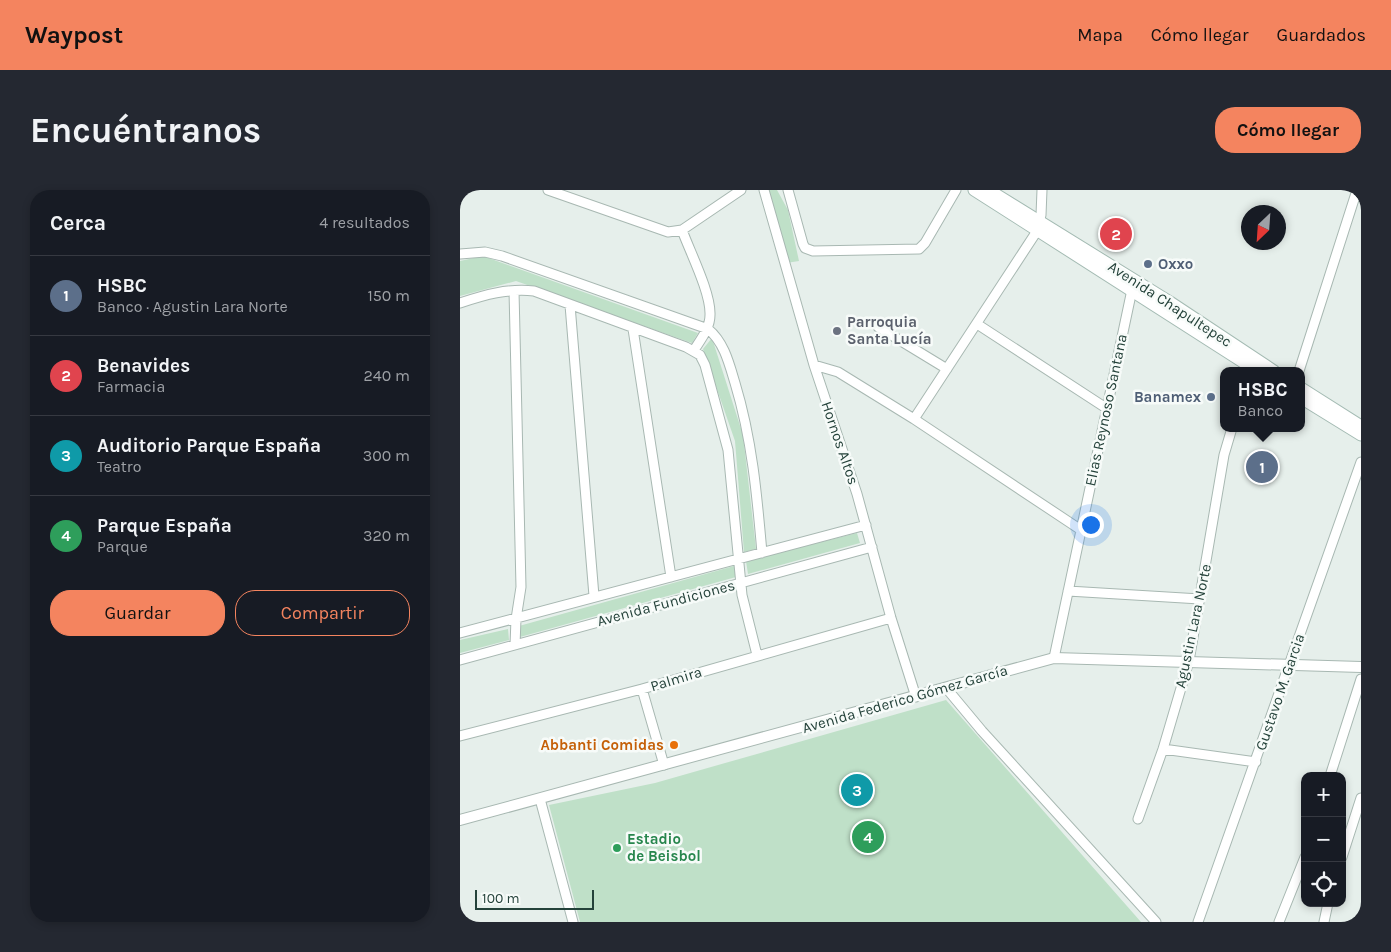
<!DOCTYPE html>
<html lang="es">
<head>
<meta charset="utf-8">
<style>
  :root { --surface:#171b24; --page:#242831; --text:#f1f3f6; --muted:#9ea1a6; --line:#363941; --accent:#f4845f }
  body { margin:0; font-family:Karla,sans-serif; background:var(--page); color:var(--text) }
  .controls { position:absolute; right:15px; bottom:15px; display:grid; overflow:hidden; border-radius:10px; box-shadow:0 2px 8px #0003 }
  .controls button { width:45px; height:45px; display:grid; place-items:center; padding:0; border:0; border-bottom:1px solid var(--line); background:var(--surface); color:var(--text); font:25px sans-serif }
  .compass { position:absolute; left:781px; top:15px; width:45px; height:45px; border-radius:50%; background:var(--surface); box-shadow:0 2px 8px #0003; rotate:205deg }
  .scale { position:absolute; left:15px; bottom:12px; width:119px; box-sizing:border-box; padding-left:5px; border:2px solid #24423a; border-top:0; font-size:14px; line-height:18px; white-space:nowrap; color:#24423a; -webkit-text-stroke:4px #f7fbf9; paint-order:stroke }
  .you { position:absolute; left:630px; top:334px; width:18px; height:18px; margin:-12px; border:4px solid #fff; border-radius:50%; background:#1a73e8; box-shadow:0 0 0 8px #1a73e833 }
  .badge { display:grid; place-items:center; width:32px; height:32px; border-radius:50%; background:var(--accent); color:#fff; font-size:16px; font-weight:700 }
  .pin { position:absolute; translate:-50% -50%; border:2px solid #fff; box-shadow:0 1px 5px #0006 }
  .popup { position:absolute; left:760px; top:177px; width:85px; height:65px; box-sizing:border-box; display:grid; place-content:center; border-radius:10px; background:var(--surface); filter:drop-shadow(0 1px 4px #0005); font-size:16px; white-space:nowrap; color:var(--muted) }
  .popup b { font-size:19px; color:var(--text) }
  .popup::after { content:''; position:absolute; left:50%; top:100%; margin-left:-10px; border:10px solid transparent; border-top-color:var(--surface) }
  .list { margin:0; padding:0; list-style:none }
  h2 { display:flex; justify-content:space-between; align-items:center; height:65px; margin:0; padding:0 20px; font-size:21px }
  h2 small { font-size:16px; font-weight:400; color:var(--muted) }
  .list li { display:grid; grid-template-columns:32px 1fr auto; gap:15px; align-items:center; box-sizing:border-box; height:80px; padding:0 20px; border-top:1px solid var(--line) }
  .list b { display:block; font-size:19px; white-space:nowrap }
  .list p { margin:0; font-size:16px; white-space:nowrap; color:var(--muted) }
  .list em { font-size:16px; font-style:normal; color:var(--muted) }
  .actions { display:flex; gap:10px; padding:15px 20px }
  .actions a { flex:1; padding:11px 0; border:1px solid var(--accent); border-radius:20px; text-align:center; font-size:18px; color:var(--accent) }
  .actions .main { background:var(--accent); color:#111 }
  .icon { flex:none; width:28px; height:28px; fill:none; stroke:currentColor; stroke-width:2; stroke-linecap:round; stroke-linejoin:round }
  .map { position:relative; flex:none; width:901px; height:732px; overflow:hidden; border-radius:20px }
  header { display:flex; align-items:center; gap:30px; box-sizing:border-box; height:70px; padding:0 25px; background:var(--accent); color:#111 }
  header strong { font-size:24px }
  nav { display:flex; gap:28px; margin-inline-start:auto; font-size:18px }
  .intro { display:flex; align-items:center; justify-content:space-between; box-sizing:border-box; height:120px; padding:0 30px }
  h1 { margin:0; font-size:35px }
  .button { padding:12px 22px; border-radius:20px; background:var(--accent); color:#111; font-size:18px; font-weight:700 }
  main { display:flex; gap:30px; padding:0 30px }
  aside { flex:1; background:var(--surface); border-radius:20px; box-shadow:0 2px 8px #0003 }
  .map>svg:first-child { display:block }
  .green { fill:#bfe0c8 }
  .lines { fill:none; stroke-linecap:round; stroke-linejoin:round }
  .minor-casing { stroke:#a8b8b2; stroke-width:11 }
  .tertiary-casing { stroke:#a8b8b2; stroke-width:12 }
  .secondary-casing { stroke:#a4bbb3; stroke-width:13 }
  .minor { stroke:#fff; stroke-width:9 }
  .tertiary { stroke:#fff; stroke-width:10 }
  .secondary { stroke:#fff; stroke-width:11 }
  .service-dot { fill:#5c6f8a; stroke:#f7fbf9; stroke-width:2 }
  .worship-dot { fill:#6b7280; stroke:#f7fbf9; stroke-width:2 }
  .food-dot { fill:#e8710a; stroke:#f7fbf9; stroke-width:2 }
  .leisure-dot { fill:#2e9e5b; stroke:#f7fbf9; stroke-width:2 }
  .labels { text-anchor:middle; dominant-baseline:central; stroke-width:5; stroke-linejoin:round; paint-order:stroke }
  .service-label { font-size:15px; font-weight:bold; fill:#4e5e75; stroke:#f7fbf9; text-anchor:start }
  .street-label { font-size:15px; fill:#24423a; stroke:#f7fbf9 }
  .worship-label { font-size:15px; font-weight:bold; fill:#5b616d; stroke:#f7fbf9; text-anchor:start }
  .food-label { font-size:15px; font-weight:bold; fill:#c56008; stroke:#f7fbf9; text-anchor:end }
  .leisure-label { font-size:15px; font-weight:bold; fill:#27864d; stroke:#f7fbf9; text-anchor:start }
</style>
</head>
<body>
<header>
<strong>Waypost</strong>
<nav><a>Mapa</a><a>Cómo llegar</a><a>Guardados</a></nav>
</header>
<div class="intro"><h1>Encuéntranos</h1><a class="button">Cómo llegar</a></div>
<main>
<aside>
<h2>Cerca<small>4 resultados</small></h2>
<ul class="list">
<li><span class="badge" style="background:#5c6f8a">1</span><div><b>HSBC</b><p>Banco · Agustin Lara Norte</p></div><em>150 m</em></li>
<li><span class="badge" style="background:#e0444e">2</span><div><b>Benavides</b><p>Farmacia</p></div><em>240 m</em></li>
<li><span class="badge" style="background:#0f9aa8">3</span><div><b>Auditorio Parque España</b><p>Teatro</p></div><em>300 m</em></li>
<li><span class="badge" style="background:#2e9e5b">4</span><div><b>Parque España</b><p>Parque</p></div><em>320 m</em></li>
</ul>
<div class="actions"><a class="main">Guardar</a><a>Compartir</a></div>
</aside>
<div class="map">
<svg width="901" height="732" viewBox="0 0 901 732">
  <rect width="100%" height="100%" fill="#e6efeb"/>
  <path class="green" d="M308,0H317L328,20L339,71L326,73L317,29Z
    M23,66L238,143L232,153L56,91L0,106V71Z
    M252,148L283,245L296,359L284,362L275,251L243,159Z
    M397,343L400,353L288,384L286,371Z
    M274,376L276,387L60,447L59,436Z
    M48,439L49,450L0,463V450Z
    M486,510L681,732H120L89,615L195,593Z"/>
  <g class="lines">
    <defs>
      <path id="minor" d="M88,0L208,42L222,40L281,0
        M304,0L354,175L397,304L431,428L456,507
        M328,0L343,54L345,58L353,61L459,59L465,53L496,0
        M222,40C230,62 251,103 250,125C250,138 241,149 234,160
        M0,64L25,62L42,66L248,139C264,152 269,173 275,193C292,249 297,305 302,363
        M54,101L61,397L56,429L55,455
        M0,113C24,105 48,98 74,101L226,157L240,165L245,175L268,260L282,405L297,465
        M110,115L134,406
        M517,134L646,218
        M418,137L487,179
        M173,139L211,387
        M354,175L378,182L454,229L621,340
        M839,181L897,0
        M454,229L577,41L581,25L582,0
        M608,401L740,409
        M0,443L406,335
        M594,468L673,95
        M0,470L412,357
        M182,499L204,575
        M487,499L522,541L696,732
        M0,546L182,499L431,428
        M703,559L796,572
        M870,586L901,489
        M80,609L113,732
        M678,629L703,559L729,471L764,265L772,238
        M882,667L901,608
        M738,732L901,272
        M819,732L845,667
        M864,732L868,713"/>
      <path id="tertiary" d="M0,630L594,468L901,477"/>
      <path id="secondary" d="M514,0L797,181
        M529,0L710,112L814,181
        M841,198L901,236
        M841,208L901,245"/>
    </defs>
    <use href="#minor" class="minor-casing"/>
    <use href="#tertiary" class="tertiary-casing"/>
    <use href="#secondary" class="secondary-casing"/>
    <use href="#minor" class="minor"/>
    <use href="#tertiary" class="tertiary"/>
    <use href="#secondary" class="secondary"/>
  </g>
  <g class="service-dot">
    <circle cx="688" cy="74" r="5"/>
    <circle cx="751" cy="207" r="5"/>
  </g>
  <circle class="worship-dot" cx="377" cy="141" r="5"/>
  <circle class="food-dot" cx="214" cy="555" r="5"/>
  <circle class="leisure-dot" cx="157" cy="658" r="5"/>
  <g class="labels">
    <g class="service-label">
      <text x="698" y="74">Oxxo</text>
      <text x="741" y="207" text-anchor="end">Banamex</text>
    </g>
    <g class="street-label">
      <text transform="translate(710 114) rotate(33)">Avenida Chapultepec</text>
      <text transform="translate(646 220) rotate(-78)">Elias Reynoso Santana</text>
      <text transform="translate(380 253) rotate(71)">Hornos Altos</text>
      <text transform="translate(206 413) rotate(-15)">Avenida Fundiciones</text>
      <text transform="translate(733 436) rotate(-78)">Agustin Lara Norte</text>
      <text transform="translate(216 489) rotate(-17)">Palmira</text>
      <text transform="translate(820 502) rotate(-71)">Gustavo M. Garcia</text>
      <text transform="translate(445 509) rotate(-16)">Avenida Federico Gómez García</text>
    </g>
    <g class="worship-label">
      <text x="387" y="132">Parroquia<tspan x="387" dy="17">Santa Lucía</tspan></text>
    </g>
    <g class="food-label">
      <text x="204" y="555">Abbanti Comidas</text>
    </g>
    <g class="leisure-label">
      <text x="167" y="649">Estadio<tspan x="167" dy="17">de Beisbol</tspan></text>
    </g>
  </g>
</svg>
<div class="controls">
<button>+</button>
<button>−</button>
<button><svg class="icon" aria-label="locate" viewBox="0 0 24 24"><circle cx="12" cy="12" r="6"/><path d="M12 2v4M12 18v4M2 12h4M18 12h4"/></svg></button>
</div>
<svg class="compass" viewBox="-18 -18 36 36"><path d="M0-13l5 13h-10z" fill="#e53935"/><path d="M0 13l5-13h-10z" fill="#9ea1a6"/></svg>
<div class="scale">100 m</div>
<div class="you"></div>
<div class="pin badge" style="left:802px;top:277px;background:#5c6f8a">1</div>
<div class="popup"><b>HSBC</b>Banco</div>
<div class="pin badge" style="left:656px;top:44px;background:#e0444e">2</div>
<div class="pin badge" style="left:397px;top:600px;background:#0f9aa8">3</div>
<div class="pin badge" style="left:408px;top:647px;background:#2e9e5b">4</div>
</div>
</main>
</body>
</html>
